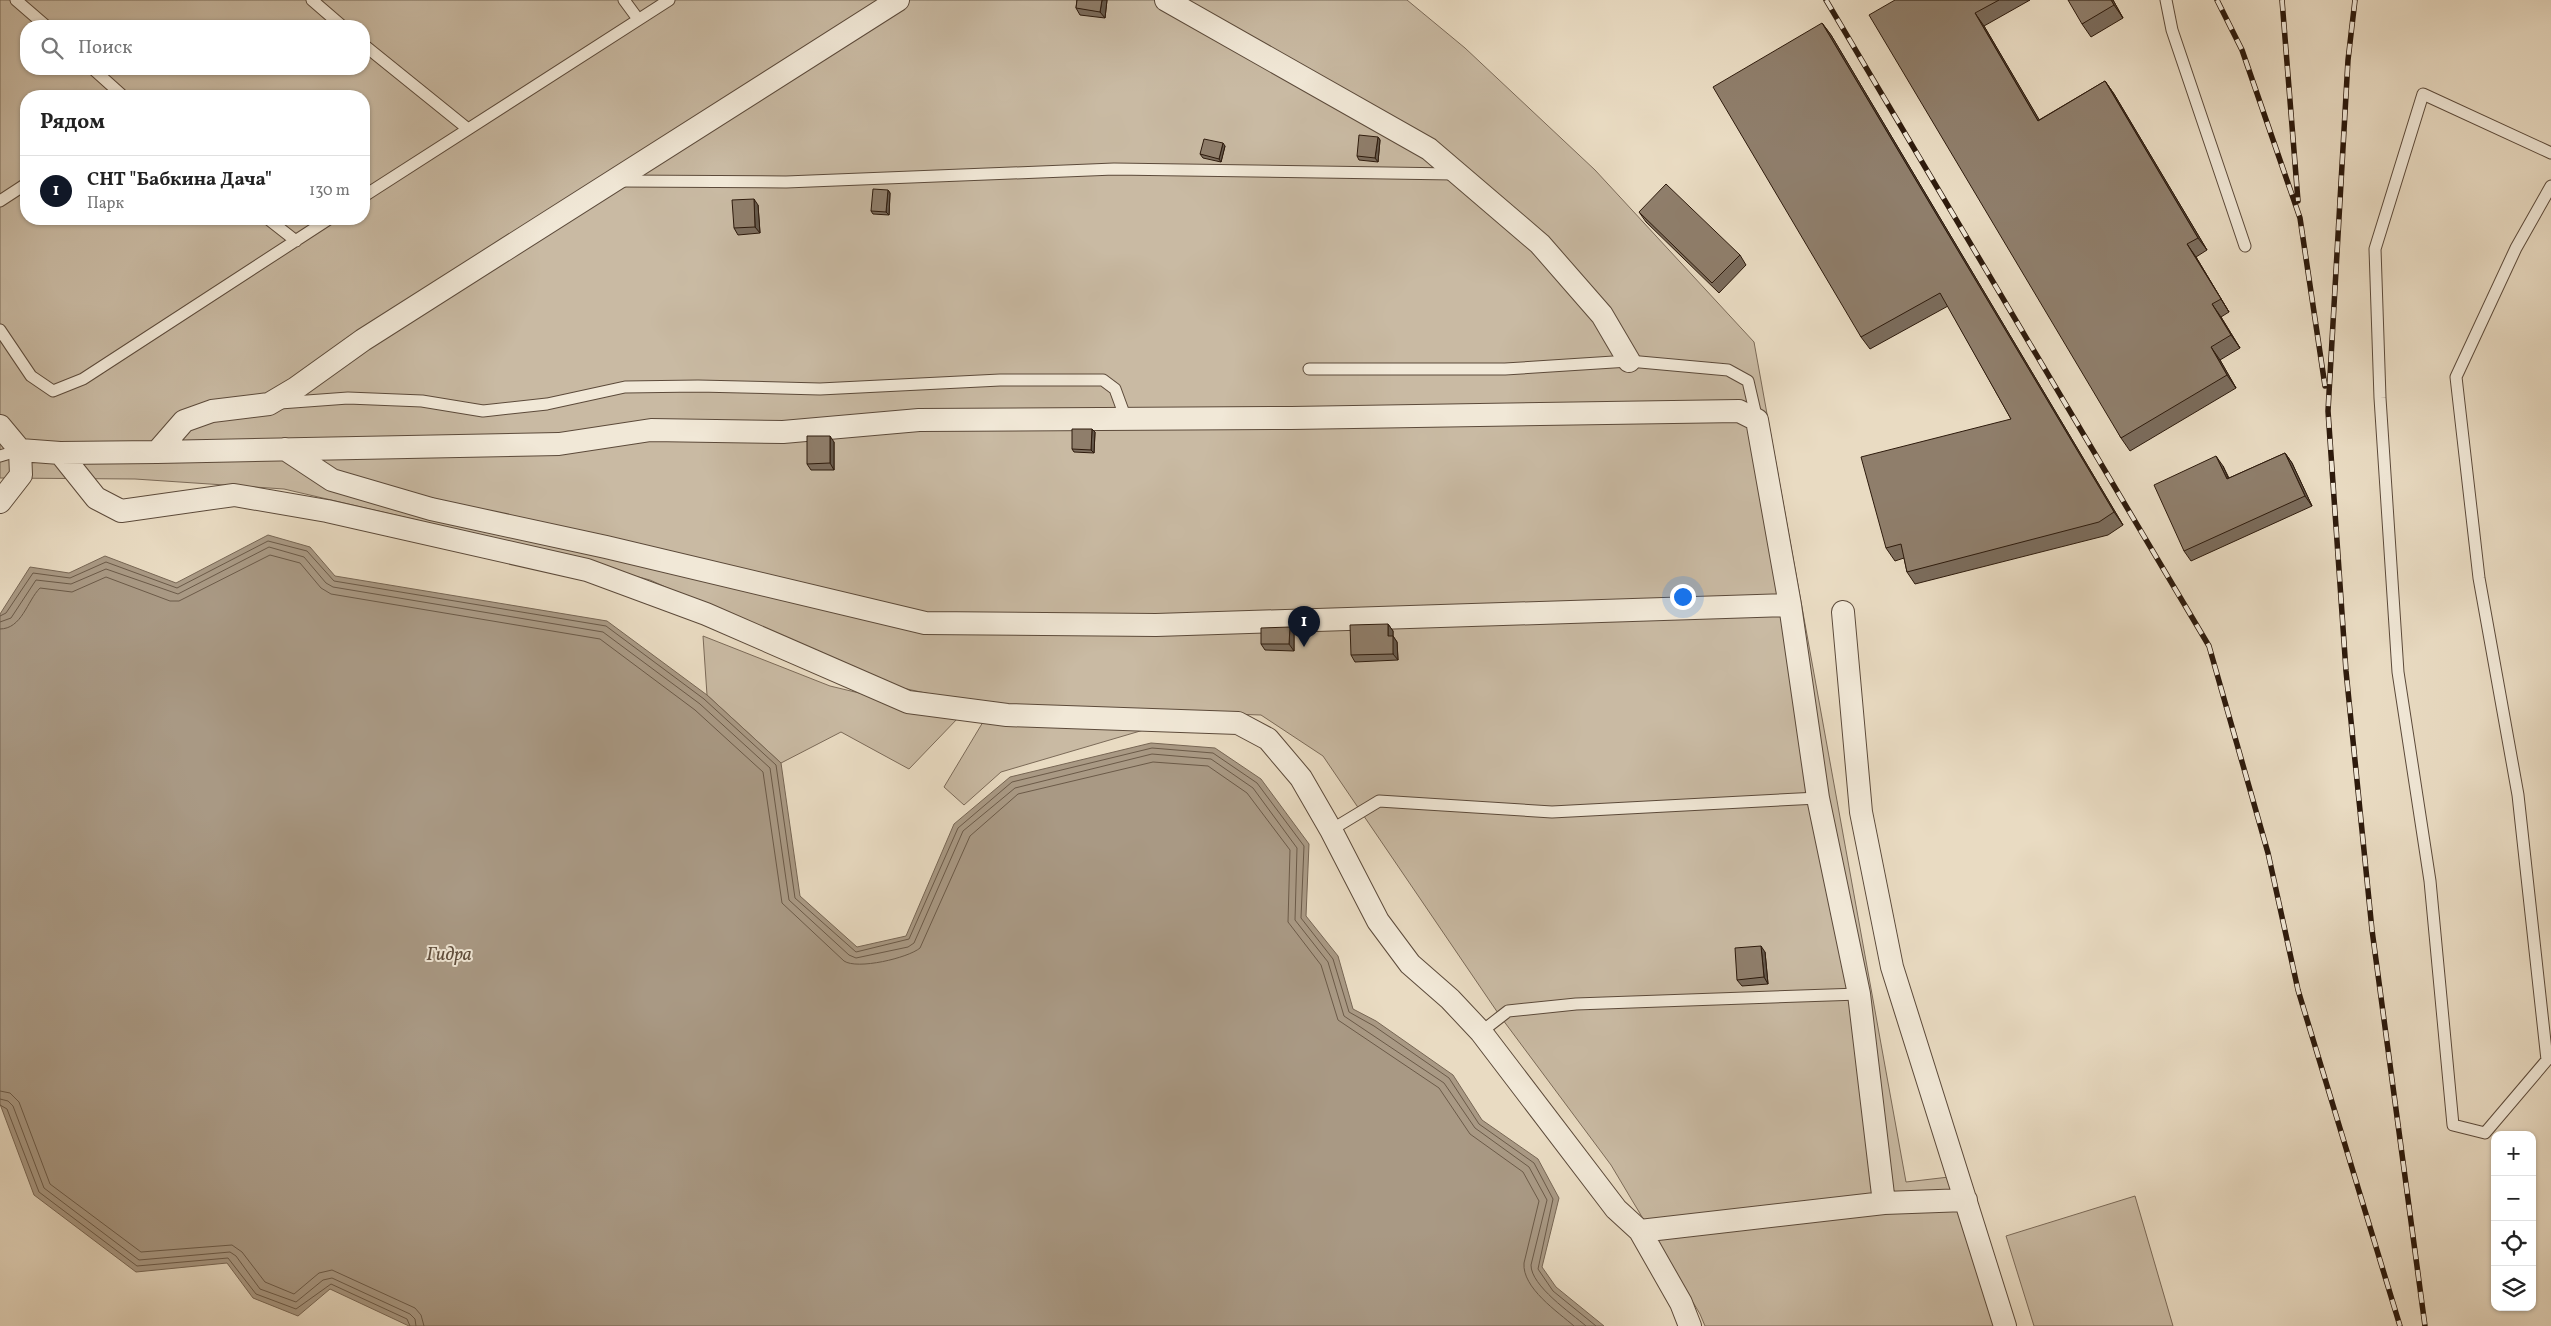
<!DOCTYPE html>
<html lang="ru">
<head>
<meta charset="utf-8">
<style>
  :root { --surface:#fff; --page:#f6f6f6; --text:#222; --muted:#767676; --line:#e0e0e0; --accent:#111827 }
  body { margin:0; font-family:Vollkorn,serif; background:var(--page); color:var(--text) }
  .controls { position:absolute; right:15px; bottom:15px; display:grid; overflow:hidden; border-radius:10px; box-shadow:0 1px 4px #0004 }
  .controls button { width:45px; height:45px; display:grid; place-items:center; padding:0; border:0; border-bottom:1px solid var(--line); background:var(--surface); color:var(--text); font:25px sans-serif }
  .you { position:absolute; left:1682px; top:596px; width:18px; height:18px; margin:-12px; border:4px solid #fff; border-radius:50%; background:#1a73e8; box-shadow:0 0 0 8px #1a73e833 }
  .badge { display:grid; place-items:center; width:32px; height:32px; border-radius:50%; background:var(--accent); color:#fff; font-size:16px; font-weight:700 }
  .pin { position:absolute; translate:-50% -41px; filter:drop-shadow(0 1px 2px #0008) }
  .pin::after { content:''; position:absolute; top:26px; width:18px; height:15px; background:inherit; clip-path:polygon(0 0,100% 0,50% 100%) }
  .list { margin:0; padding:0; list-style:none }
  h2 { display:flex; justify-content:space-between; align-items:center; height:65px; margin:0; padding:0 20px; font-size:21px }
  h2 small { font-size:16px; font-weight:400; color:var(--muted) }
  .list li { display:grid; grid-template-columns:32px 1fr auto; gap:15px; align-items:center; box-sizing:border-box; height:70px; padding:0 20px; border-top:1px solid var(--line) }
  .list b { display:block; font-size:19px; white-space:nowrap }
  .list p { margin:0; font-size:16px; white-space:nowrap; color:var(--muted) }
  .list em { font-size:16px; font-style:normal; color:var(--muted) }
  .icon { flex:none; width:28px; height:28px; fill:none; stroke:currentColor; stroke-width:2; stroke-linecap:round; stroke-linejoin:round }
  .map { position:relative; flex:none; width:2551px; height:1326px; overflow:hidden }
  .search { position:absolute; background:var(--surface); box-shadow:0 1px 4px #0004; left:20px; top:20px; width:350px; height:55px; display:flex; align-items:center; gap:12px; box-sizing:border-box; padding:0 18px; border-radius:20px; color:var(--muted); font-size:19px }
  .panel { position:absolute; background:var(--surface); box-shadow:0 1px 4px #0004; left:20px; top:90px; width:350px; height:135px; border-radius:20px }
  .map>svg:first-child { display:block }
  .green { fill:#c9baa3; stroke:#7b6a58; fill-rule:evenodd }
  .water { fill:#a99984; stroke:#776654 }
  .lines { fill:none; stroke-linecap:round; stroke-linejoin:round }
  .shore { stroke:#6b5a48; stroke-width:1 }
  .service-casing { stroke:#5c4a3a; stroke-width:13 }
  .minor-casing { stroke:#5c4a3a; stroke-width:24 }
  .service { stroke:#f1e8d7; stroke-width:11 }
  .minor { stroke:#f1e8d7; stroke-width:22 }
  .rail-casing { stroke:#2d1a0c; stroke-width:5.5 }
  .rail { stroke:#f1e8d7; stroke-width:4; stroke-dasharray:11; stroke-linecap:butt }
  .wall { fill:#7b6c5c; stroke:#2d1a0c }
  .shaded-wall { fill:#64584b; stroke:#2d1a0c }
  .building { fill:#8f7e6b; stroke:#2d1a0c }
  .labels { text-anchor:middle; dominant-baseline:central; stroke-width:4; stroke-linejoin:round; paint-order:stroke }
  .water-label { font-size:19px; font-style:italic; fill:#5f4d3c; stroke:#f1e8d7 }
</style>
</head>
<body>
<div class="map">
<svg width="2551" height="1326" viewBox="0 0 2551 1326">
  <rect width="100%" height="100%" fill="#e9dbc2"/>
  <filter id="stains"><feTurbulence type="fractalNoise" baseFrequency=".004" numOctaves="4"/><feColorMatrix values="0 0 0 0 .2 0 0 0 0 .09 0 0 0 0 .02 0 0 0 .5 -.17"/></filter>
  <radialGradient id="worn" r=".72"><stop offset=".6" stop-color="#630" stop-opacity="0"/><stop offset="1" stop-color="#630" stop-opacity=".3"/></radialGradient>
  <path class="green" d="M0,0H1407L1465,48L1595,170L1754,342L1906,1182L1949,1177L1996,1326H1705L1700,1314L1611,1165L1500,1016L1323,756L1261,715L986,706L879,683L650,580L417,520L284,489L135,479L0,478ZM26,26H364V69H26ZM26,96H364V219H26Z
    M703,636L830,686L959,717L909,769L841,732L781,763L707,695Z
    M983,722L1147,729L1001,772L964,805L944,787Z
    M2135,1196L2173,1326H2034L2006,1236Z"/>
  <path class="water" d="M268,535L310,547L335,576L607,621L707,695L781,763L800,896L857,947L906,936L954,824L1010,777L1151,743L1215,748L1261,779L1309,844L1306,916L1338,956L1353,1009L1376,1021L1453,1075L1482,1120L1538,1159L1559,1198L1542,1267L1556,1287L1604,1326H409L330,1289L298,1316L253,1298L227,1263L136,1272L34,1195L0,1104V614L30,567L69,573L105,556L176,583Z"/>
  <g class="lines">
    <path class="shore" d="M0,616L6,613L33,573L70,578L106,562L177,588L268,541L307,551L334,581L606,626L704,699L776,765L795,898L856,952L909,939L958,828L1012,782L1152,748L1213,753L1257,783L1304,846L1301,918L1333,959L1349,1012L1374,1026L1449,1078L1479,1124L1534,1163L1553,1199L1538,1269L1553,1291L1596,1326
      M0,622L11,618L36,580L71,584L106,569L178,594L269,547L304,557L326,583L333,587L603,632L700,704L770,768L789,900L849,955L856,958L908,947L914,943L963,831L1015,788L1152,754L1211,759L1253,788L1297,848L1295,920L1328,962L1344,1016L1444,1083L1475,1128L1529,1167L1547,1200L1531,1265C1531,1286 1571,1313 1586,1326
      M0,629C22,629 27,601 40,588L72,592L106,577L170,601H179L270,555L300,563L321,588L331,594L600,639L695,710L763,772L782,903L844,961C857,970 908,958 920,948L970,836L1018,794L1153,762L1208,766L1247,793L1290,850L1288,922L1321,965L1338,1020L1439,1088L1470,1134L1523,1172L1539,1201L1524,1263C1522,1288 1558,1312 1574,1326
      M0,1091L10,1093L19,1102L50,1184L141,1252L232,1245L242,1252L265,1282L294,1294L319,1273L332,1270L415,1308L421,1315L424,1326
      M0,1099L8,1101L13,1106L44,1188L139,1260L230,1252L236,1256L260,1289L296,1302L323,1280L332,1278L410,1314L415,1319L416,1326
      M0,1105L7,1109L39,1192L137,1266L228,1258L256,1294L296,1309L331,1284L407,1319L410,1326"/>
    <defs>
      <path id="service" d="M16,0L46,26
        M312,0L342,26
        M624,0L638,19
        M2166,0L2172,30L2245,246
        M364,45L468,129
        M93,69L123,96
        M2551,153L2423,94L2375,249L2380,398L2398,672L2430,881L2453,1125L2485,1133L2547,1060L2518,795L2479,578L2456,377L2516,248L2551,186
        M620,181L786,182L1114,169L1454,174
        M364,196L669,0
        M0,201L26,184
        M268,219L296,241
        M0,330L31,376L53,391L83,379L329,219
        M1309,369H1505L1629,361L1728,370L1748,381L1757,420
        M280,403L348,398L422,401L483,411L547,404L625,387L698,386L820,389L1000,380H1103L1115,389L1126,419
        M0,456L20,450
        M1331,830L1379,801L1552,812L1818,798
        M1481,1032L1508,1011L1576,1004L1859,994"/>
      <path id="minor" d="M1166,0L1429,149L1540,244L1602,315L1629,361
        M0,426L20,450L21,475L0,502
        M285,449L332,480L431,509L606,547L925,623L1156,625L1790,605
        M20,450L60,453L157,452L559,444L651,430L783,432L919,420L1291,418L1739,411L1757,420L1790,605L1818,798L1859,994L1884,1203
        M157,452L184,421L212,411L269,404L296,388L363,340L898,0
        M60,453L96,498L121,511L234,495L327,511L587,570L706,614L908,702L1007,715L1238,723L1268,739L1301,778L1331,830L1378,921L1410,964L1450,999L1481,1032L1616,1209L1640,1231L1681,1303L1690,1326
        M1843,612L1861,812L1892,967L2005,1326
        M1640,1231L1884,1203L1966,1200"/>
    </defs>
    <use href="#service" class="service-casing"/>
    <use href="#minor" class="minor-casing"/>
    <use href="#service" class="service"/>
    <use href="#minor" class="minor"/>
    <defs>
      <path id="rail" d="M1826,0L2209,646L2268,853L2298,990L2400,1326
        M2217,0L2242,50L2300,218L2325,386
        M2282,0L2298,201
        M2355,0L2348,60L2328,411L2346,671L2372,930L2425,1326"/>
    </defs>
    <use href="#rail" class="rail-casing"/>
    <use href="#rail" class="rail"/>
  </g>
  <path class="wall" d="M1077,0H1107L1105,18L1080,15L1076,8Z
    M1895,0H2030L1984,26L2039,120L2105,81L2114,94L2207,250L2196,257L2229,312L2221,317L2240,348L2220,360L2236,388L2130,451L2121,438Z
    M2113,0L2123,18L2091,37L2082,24Z
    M1822,23L1831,35L2123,525L2108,535L1915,584L1907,572L1904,558L1895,561L1886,548L2011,419L1948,306L1870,349L1861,337Z
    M1378,137L1380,140L1378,162L1359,160L1357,156Z
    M1225,146L1221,162L1203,158L1200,154Z
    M888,190L890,193L889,215L873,214L871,211Z
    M758,205L760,233L738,235L734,228Z
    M1639,212L1740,255L1746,265L1719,293L1646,222Z
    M1092,429L1095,432L1094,453L1074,452L1072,449Z
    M834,442V470H811L807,464Z
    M2285,453L2292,463L2312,506L2191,561L2184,551L2223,466L2229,478Z
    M1388,624L1393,631V636L1397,642L1398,660L1355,662L1351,655Z
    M1294,634V651L1265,650L1261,644Z
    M1765,952L1768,984L1742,986L1737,980Z"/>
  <path class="shaded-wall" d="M1102,0H1107L1105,18L1100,12Z
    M2111,0H2113L2123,18L2114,5Z
    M1975,13L1984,26L2047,133L2038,121Z
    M1822,23L1831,35L2123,525L2114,512Z
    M2105,81L2114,94L2207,250L2198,238Z
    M1378,137L1380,140L1378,162L1375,158Z
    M1223,143L1225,146L1221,162L1219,159Z
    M888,190L890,193L889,215L886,212Z
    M754,199L758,205L760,233L755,227Z
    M2187,244L2196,257L2229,312L2221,299Z
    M2212,304L2221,317L2240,348L2231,335Z
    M2211,347L2220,360L2236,388L2227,375Z
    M1092,429L1095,432L1094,453L1091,450Z
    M830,436L834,442V470L830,463Z
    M2285,453L2292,463L2312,506L2305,496Z
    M2216,456L2223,466L2233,489L2227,479Z
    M1388,624L1393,631V636L1397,642L1398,660L1393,654L1388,636Z
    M1290,627L1294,634V651L1289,644Z
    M1761,946L1765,952L1768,984L1764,977Z"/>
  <path class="building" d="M1077,0H1102L1100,12L1076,8Z
    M1895,0H1999L1975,13L2038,121L2105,81L2198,238L2187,244L2221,299L2212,304L2231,335L2211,347L2227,375L2121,438L1869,15Z
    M2068,0H2111L2114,5L2082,24Z
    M1822,23L2114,512L2099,522L1907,572L1901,544L1886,548L1861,457L2011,419L1940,293L1861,337L1713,87Z
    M1359,135L1378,137L1375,158L1357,156Z
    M1204,139L1223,143L1219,159L1200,154Z
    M1666,184L1740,255L1712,283L1639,212Z
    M873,189L888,190L886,212L871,211Z
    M754,199L755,227L734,228L732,200Z
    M1072,429H1092L1091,450L1072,449Z
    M807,436H830V463L807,464Z
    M2285,453L2305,496L2184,551L2154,485L2216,456L2227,479Z
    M1388,624V636H1393V654L1351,655L1350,625Z
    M1290,627L1289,644H1261V628Z
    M1761,946L1764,977L1737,980L1735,948Z"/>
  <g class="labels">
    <g class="water-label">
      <text x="449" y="955">Гидра</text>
    </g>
  </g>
  <rect width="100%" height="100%" filter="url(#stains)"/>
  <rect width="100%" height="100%" fill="url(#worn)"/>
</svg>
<div class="controls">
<button>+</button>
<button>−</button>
<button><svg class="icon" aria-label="locate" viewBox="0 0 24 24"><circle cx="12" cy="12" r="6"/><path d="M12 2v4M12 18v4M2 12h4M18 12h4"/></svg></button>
<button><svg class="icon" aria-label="layers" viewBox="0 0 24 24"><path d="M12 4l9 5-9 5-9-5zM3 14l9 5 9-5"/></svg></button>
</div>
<div class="you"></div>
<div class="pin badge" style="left:1304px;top:647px">1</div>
<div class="search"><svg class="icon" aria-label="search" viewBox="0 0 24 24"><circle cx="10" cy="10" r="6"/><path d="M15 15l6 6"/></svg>Поиск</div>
<section class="panel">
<h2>Рядом<small></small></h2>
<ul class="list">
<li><span class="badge">1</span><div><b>СНТ &quot;Бабкина Дача&quot;</b><p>Парк</p></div><em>130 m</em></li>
</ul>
</section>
</div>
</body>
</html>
